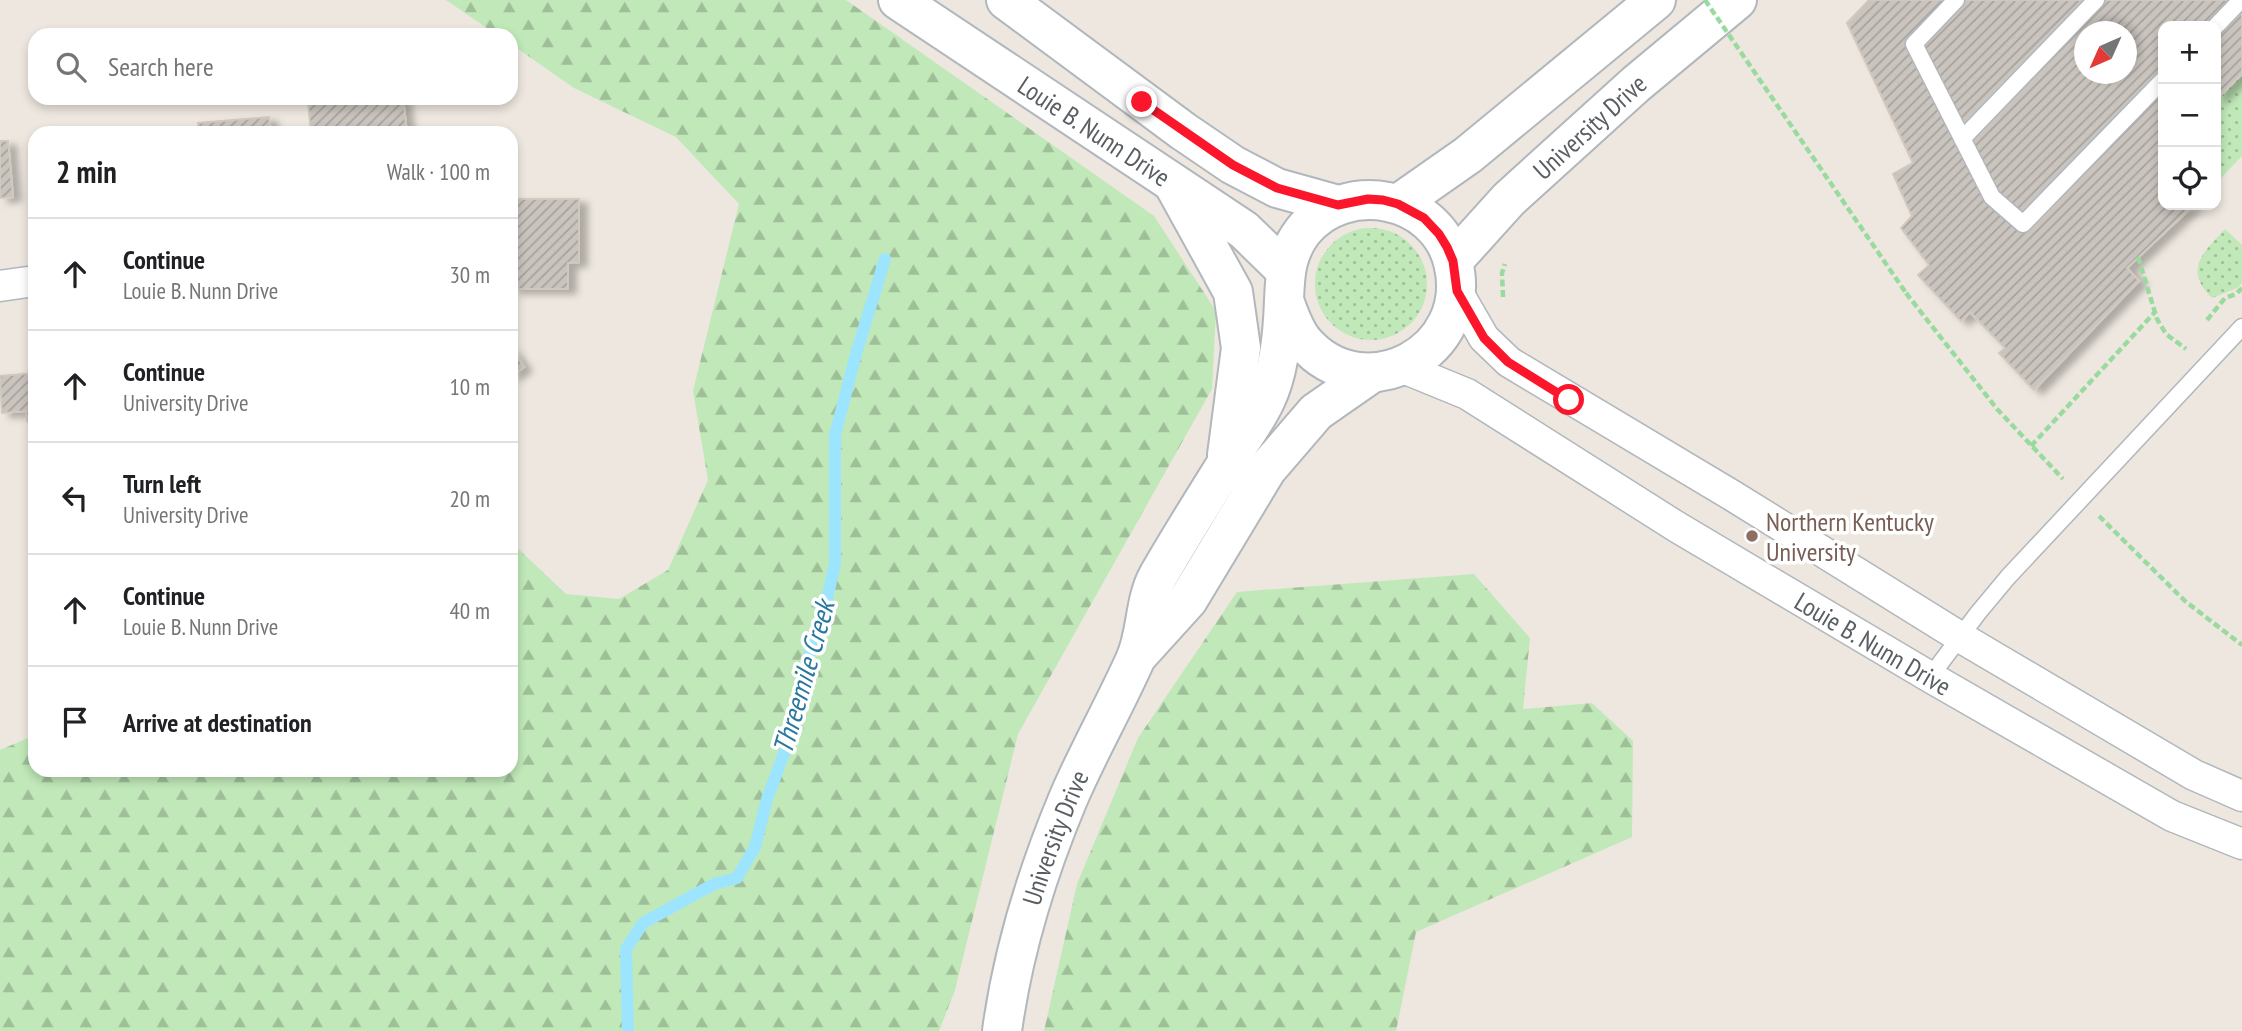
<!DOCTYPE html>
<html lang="en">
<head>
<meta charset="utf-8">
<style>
  :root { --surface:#fff; --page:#f6f6f6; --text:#202124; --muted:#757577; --line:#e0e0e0 }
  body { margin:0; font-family:"PT Sans Narrow",sans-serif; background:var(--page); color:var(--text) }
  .controls { position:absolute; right:21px; top:21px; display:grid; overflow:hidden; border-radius:14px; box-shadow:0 4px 10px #0003 }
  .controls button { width:63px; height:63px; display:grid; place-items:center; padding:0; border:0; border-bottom:2px solid var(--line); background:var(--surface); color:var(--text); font:35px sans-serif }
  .compass { position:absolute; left:2074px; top:21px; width:63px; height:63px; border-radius:50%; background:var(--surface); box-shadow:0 4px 10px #0003; rotate:225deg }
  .stop { position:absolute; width:21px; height:21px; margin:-16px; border:5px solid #fb162c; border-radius:50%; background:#fff }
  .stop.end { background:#fb162c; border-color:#fff; box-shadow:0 2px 7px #0008 }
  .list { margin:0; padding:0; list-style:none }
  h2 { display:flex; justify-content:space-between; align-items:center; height:91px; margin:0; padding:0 28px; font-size:30px }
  h2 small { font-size:23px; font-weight:400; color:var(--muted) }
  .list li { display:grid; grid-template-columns:46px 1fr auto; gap:21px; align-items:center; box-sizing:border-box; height:112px; padding:0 28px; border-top:2px solid var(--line) }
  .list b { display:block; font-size:26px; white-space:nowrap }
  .list p { margin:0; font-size:23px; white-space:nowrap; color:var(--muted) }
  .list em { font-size:23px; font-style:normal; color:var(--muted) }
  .icon { flex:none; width:38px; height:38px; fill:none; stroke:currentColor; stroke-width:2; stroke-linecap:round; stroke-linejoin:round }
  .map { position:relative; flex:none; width:2242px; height:1031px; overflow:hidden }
  .search { position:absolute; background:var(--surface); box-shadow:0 4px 10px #0003; left:28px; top:28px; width:490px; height:77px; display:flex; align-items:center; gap:18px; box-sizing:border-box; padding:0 24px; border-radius:21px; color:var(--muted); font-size:26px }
  .panel { position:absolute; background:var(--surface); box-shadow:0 4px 10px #0003; left:28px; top:126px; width:490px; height:651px; border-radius:21px }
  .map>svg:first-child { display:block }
  .grass { fill:url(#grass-dots) }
  .forest { fill:url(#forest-firs) }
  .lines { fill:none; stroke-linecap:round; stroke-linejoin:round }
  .stream { stroke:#9de5ff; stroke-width:12 }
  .building { fill:url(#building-hatch); stroke:#d2c8bd; stroke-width:2; fill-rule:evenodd; filter:url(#shadow) }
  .service-casing { stroke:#b2b7bc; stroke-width:19 }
  .minor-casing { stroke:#b2b7bc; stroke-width:33 }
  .tertiary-casing { stroke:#b2b7bc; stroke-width:42 }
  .secondary-casing { stroke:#b1b7bc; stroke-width:42 }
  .path { stroke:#99db9f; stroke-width:4.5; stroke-dasharray:7 3.5; stroke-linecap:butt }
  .service { stroke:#fff; stroke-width:16 }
  .minor { stroke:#fff; stroke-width:30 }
  .tertiary { stroke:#fff; stroke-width:38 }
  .secondary { stroke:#fff; stroke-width:38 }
  .path-bridge { stroke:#99db9f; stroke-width:4.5; stroke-dasharray:7 3.5; stroke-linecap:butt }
  .route { stroke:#fb162c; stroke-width:9 }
  .education-dot { fill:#8d6e63; stroke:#fff; stroke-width:2.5 }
  .labels { text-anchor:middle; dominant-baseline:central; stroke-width:7; stroke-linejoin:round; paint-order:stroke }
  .street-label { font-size:26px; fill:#585e62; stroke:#fff }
  .education-label { font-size:26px; fill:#785e54; stroke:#fff; text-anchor:start }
  .water-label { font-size:28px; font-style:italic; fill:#2a789f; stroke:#fff }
</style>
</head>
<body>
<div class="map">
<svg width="2242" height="1031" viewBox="0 0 2242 1031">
  <defs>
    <pattern id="grass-dots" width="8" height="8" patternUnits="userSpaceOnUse" patternTransform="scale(1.75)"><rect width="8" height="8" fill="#c0e8b8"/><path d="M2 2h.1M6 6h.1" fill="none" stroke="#9fbf99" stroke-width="1.8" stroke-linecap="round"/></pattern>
    <pattern id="forest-firs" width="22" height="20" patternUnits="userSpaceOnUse" patternTransform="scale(1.75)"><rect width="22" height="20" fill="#c0e8b8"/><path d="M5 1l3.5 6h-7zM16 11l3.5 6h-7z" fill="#9fbf99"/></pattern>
    <pattern id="building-hatch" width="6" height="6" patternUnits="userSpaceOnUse" patternTransform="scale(1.75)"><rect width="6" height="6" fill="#cac4be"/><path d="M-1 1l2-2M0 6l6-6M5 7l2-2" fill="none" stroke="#a7a29e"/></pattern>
    <filter id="shadow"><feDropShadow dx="8" dy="4.5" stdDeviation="3.5" flood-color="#0004"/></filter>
  </defs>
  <rect width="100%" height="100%" fill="#ede7df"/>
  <path class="grass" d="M2242,74V156L2216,183V100Z
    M1315 284a56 56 0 1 1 112 0a56 56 0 1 1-112 0Z
    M2225,229L2242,245V283L2237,288L2212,298C2183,269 2203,253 2225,229Z"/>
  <path class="forest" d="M446,0H846L1154,216L1216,311L1212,389L1018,734L955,990L939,1031H0V750L35,735V770H511V542L566,594L619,599L668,570L708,480L693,391L739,204L676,137L574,88L511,44V35H497Z
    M1474,574L1530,638L1523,709L1592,703L1633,741L1632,837L1416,932L1396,1031H1044L1077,884L1138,738L1237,592Z"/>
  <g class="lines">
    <path class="stream" d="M628,1031L626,949L643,923L714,884L737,878L755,847L767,799L786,748L809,656L824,612L835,564V435L856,354L885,259"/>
  </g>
  <path class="building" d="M1869,0H2242V74L2216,100V26H2163V154L2158,159L2163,165V205H2194L2127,268L2139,281L2034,390L1999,353L2005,348L1970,312L1961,321L1918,275L1929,265L1901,228L1912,216L1893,174L1913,163L1847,23ZM2084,32H2126V74H2084Z
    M335,98H403L407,133H311L308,101Z
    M269,117L271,133H188L199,132L198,123Z
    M0,141H8L13,197L0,198Z
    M511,199H579V262L568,263V289H512Z
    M511,348L524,367L511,376Z
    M35,373V421H27L26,411L2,413L0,376Z"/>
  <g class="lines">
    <defs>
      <path id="service" d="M1956,0L1914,44L1992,197L2023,224L2163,80
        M2216,26L2241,0
        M1962,139L2096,0
        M1930,677L1978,613L2008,577L2242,327"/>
      <g id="minor">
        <path d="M0,286L35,281"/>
        <path d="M1457,291L1484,338L1509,362L1733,496L1960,637L2194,775L2242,796"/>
        <path id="s1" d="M1401,367L1467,394L1677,527L1930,677L2172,816L2242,844"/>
      </g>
      <g id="tertiary">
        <path d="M1398,204L1468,155L1656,0"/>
        <path id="s2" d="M1453,261L1509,199L1636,84L1737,0"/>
      </g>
      <g id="secondary">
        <path id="s3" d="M898,0L1244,230L1285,270"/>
        <path d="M1006,0L1183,131L1233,165L1277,188L1338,205"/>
        <path d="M1174,185L1233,292L1241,348L1227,455"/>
        <path d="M1139,654L1188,600L1267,469L1316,412L1372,373"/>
        <path id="s4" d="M1002,1031C1013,951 1037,873 1068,799C1088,752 1114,707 1135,660C1147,634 1144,601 1158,576C1182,534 1209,492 1235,450C1245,434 1258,417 1266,399C1280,370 1283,331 1284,300C1285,274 1286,253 1303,231C1345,179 1436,195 1453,262C1476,353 1363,411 1304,342C1294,330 1289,314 1284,300"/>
      </g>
    </defs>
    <use href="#service" class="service-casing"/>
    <use href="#minor" class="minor-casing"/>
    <use href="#tertiary" class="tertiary-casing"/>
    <use href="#secondary" class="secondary-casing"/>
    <path class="path" d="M2138,257L2157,319L2166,334L2186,349
      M1906,293L1997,409L2063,479
      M1503,297L1502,273L1505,264
      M2207,320L2225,298L2236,294L2242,288
      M2031,446L2155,312
      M2099,516L2185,601L2242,645"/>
    <use href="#service" class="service"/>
    <use href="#minor" class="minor"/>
    <use href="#tertiary" class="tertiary"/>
    <use href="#secondary" class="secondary"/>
    <path class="path-bridge" d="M1705,0L1906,293"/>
  </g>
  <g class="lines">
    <path class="route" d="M1142,102L1233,165L1277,188L1338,205L1368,199L1383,200L1398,204L1424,218L1439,234L1447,247L1453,261L1457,291L1484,338L1508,362L1569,400"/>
  </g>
  <circle class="education-dot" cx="1752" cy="536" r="7"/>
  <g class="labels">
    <g class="street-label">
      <text stroke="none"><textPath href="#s2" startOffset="192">University Drive</textPath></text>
      <text stroke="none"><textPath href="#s3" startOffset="236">Louie B. Nunn Drive</textPath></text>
      <text stroke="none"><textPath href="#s1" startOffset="548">Louie B. Nunn Drive</textPath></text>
      <text stroke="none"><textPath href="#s4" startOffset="201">University Drive</textPath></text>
    </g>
    <g class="education-label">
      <text x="1766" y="521">Northern Kentucky<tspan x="1766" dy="30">University</tspan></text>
    </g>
    <g class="water-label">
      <text transform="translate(803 677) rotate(-74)">Threemile Creek</text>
    </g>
  </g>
</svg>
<div class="controls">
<button>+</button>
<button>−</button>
<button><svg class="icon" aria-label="locate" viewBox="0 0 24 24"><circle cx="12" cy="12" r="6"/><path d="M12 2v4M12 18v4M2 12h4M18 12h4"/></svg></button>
</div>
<svg class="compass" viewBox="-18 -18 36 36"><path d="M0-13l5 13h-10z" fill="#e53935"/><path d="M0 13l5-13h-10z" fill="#757577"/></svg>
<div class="stop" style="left:1569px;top:400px"></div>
<div class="stop end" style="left:1142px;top:102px"></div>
<div class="search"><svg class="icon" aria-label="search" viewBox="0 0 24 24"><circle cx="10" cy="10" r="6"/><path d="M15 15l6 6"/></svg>Search here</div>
<section class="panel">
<h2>2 min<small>Walk · 100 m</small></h2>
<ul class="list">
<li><svg class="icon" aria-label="ahead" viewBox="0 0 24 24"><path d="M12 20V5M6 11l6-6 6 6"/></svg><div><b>Continue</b><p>Louie B. Nunn Drive</p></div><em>30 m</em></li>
<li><svg class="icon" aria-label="ahead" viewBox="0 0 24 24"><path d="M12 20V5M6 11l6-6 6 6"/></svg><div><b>Continue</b><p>University Drive</p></div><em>10 m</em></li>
<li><svg class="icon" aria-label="left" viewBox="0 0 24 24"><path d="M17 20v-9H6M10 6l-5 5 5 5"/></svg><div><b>Turn left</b><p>University Drive</p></div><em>20 m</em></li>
<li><svg class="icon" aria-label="ahead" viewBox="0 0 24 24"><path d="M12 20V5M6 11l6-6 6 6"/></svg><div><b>Continue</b><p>Louie B. Nunn Drive</p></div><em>40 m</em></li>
<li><svg class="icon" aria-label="arrive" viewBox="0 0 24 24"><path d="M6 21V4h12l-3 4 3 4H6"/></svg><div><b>Arrive at destination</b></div></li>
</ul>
</section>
</div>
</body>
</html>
